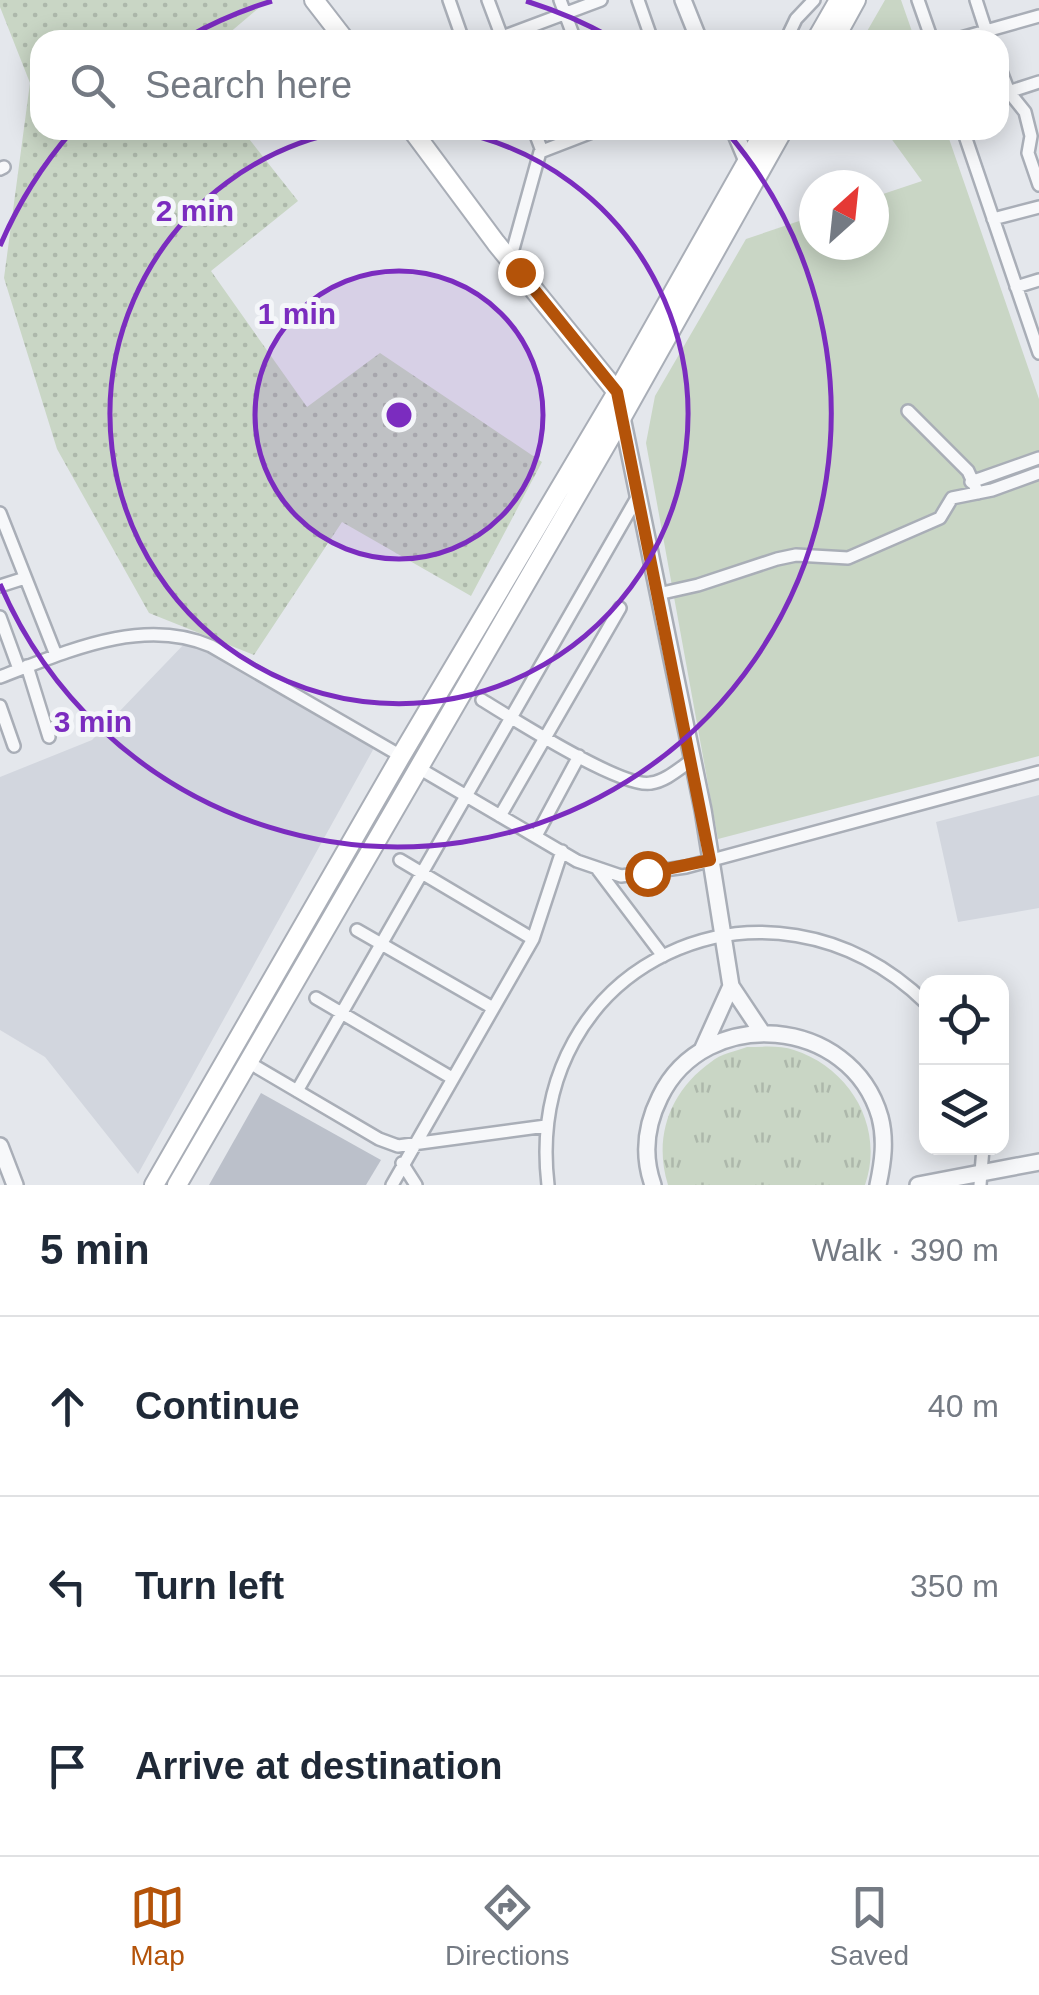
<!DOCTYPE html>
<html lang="en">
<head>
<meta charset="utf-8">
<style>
  :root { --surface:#fff; --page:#f6f6f7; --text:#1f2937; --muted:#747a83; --line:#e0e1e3; --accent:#b45309 }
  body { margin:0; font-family:Arial,sans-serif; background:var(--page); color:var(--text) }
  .controls { position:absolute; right:30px; bottom:30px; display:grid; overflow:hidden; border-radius:20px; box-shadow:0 5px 25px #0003 }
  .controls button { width:90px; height:90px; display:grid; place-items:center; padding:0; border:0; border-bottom:2px solid var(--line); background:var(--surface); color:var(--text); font:50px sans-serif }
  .compass { position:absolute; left:799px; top:170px; width:90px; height:90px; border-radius:50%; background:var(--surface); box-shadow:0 5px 25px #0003; rotate:27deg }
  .stop { position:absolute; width:30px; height:30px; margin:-22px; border:8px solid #b45309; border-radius:50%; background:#fff }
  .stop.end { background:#b45309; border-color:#fff; box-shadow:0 2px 10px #0008 }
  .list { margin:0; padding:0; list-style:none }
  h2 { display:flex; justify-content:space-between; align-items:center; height:130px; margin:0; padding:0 40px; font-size:42px }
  h2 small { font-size:32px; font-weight:400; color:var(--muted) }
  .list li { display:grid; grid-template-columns:65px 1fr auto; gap:30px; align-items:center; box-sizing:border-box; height:180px; padding:0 40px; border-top:2px solid var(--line) }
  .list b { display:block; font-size:38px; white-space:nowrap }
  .list em { font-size:32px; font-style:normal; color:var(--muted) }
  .icon { flex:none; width:55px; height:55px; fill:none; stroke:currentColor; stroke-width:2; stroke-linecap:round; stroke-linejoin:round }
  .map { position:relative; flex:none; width:1039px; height:1185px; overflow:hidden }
  .search { position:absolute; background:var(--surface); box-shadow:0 5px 25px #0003; left:30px; right:30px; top:30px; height:110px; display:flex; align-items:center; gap:25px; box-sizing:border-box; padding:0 35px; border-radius:30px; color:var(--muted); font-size:38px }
  .sheet { height:670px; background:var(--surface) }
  nav { display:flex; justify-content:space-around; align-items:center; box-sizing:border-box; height:140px; border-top:2px solid var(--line); background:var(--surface); font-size:28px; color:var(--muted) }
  nav a { display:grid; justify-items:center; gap:5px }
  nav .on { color:var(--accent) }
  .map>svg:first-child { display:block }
  .built { fill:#d2d6de }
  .grass { fill:url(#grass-dots) }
  .park { fill:url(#park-tufts) }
  .garden { fill:#c9d6c5 }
  .building { fill:#bbc0ca }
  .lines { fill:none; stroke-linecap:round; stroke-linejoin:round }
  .minor-casing { stroke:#a9aeb7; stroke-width:16 }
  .tertiary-casing { stroke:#a9aeb7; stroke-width:20 }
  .secondary-casing { stroke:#a9aeb7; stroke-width:22 }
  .minor { stroke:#f7f8fa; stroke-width:11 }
  .tertiary { stroke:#f7f8fa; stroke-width:15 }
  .secondary { stroke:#fff; stroke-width:18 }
  .route { stroke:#b45309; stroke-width:12 }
  .ring { fill:none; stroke:#7b2cbf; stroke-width:5 }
  .centre { fill:#7b2cbf; stroke:#f4f6f9; stroke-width:5 }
  .ring-label { font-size:30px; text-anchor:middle; font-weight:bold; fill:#7b2cbf; stroke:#f4f6f9; stroke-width:10; stroke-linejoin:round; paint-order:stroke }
</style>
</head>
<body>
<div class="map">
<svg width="1039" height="1185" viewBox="0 0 1039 1185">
  <defs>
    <pattern id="grass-dots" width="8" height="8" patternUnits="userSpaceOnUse" patternTransform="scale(2.5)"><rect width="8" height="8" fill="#c9d6c5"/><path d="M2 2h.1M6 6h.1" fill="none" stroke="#adb8ab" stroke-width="1.8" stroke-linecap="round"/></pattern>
    <pattern id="park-tufts" width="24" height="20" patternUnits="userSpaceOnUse" patternTransform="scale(2.5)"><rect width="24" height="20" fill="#c9d6c5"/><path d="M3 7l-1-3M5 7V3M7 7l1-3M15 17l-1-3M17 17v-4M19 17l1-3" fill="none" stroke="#adb8ab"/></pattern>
  </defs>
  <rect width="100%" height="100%" fill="#e4e7ec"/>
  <path class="built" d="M188,640L374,748L138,1174L45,1057L0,1030V777L92,740Z
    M1039,795V908L958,922L936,822Z"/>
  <path class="grass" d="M0,0H268L221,40H40V130H242L298,201L211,271L307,407L380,353L542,462L471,596L342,522L254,655L149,613L57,449L4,278L30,83L0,7Z"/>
  <path class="park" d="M747,1047C762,1047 780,1045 794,1050C850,1068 885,1127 865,1185H668C653,1137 670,1091 711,1062C720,1054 736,1051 747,1047Z"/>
  <path class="garden" d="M885,0H901L915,40H862Z
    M885,130H946L1039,399V756L718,839L646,443L655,396L746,239L814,216V245H874V197L922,181Z"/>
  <path class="building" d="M261,1093L381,1160L366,1185H209Z"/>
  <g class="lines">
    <defs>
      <path id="minor" d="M449,0L463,40
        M488,0L503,40
        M560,0L575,40
        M638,0L652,40
        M918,0L932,40
        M976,0L989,40
        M494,40L601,0
        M786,40L796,19L814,0
        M954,40L1039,16
        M999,66L1009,92L1025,112L1031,136L1028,153L1039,185
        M999,95L1039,82
        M534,130L542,151
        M963,130L1039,353
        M0,169L4,167
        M993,219L1039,207
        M510,260L540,152L597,130
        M1016,287L1039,280
        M908,411L968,471L978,493
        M971,482L1039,458
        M0,513L56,655
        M0,586L25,578
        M658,594L698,585L777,559L796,555L848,558L940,518L952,498L992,490L1039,473
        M0,617L19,669
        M27,666L49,737
        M0,677C66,652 142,616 211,646L401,756
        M482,700C512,718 622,789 651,783C666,781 680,768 692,760
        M0,706L14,746
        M417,767L577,861L621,876L686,867L1039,772
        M500,816L620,608
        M536,836L579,756
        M400,860L533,939
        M598,870L663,956
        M357,930L493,1008
        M316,998L452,1078
        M248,1062L379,1139L398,1146L546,1126
        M297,1091L638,496
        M402,1163L416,1185
        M392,1185L533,939L562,851
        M548,1185C522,963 768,850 926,1003
        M980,1185L983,1148"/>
      <path id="tertiary" d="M683,0L699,40
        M734,130L747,161
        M622,417L703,810L731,986L761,1031
        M703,1048L731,986
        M0,1146L15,1185
        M653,1185C642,1154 646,1125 660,1097C705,1004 851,1016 880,1117C886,1140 883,1162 878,1185
        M918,1185L1039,1162"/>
      <path id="secondary" d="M314,0L345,40
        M816,40L839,0
        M834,40L856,0
        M412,130L496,243L617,392L619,401
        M154,1185L401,756L617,392L765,130
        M177,1185L622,417L783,130"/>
    </defs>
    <use href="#minor" class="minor-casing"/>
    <use href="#tertiary" class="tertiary-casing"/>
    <use href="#secondary" class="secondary-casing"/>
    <use href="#minor" class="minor"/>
    <use href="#tertiary" class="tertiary"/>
    <use href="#secondary" class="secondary"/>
  </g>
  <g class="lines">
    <path class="route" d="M520,272L617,392L710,860L647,873"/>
  </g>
  <circle cx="399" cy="415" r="144" fill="#7b2cbf" fill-opacity=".12"/>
  <g class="ring">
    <circle cx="399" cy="415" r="144"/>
    <path d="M449 130A289 289 0 1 1 349 130"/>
    <path d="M0 246A433 433 0 0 1 72 131M186 38A433 433 0 0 1 272 1M526 1A433 433 0 0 1 612 38M726 131A433 433 0 1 1 0 584"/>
  </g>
  <circle cx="399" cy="415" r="15" class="centre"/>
  <g class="ring-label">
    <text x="195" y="221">2 min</text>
    <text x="297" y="324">1 min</text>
    <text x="93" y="732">3 min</text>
  </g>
</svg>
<div class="controls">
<button><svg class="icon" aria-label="locate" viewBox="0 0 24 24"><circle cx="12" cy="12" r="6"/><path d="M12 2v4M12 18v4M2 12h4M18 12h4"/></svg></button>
<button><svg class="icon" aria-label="layers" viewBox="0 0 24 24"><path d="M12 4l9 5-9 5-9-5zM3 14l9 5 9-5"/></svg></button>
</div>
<svg class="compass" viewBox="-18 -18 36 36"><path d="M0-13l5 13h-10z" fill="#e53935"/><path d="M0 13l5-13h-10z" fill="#747a83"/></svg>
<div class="stop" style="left:647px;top:873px"></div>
<div class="stop end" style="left:520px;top:272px"></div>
<div class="search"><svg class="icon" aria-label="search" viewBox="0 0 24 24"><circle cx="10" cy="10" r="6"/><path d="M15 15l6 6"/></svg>Search here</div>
</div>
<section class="sheet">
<h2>5 min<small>Walk · 390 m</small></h2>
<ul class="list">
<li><svg class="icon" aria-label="ahead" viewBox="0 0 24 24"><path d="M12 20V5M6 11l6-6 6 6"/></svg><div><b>Continue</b></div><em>40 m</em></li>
<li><svg class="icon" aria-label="left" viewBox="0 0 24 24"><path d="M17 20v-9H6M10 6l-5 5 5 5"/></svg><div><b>Turn left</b></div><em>350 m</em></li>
<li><svg class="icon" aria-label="arrive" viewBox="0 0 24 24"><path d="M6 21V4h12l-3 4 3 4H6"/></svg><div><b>Arrive at destination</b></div></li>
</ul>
</section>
<nav>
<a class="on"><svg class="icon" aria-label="map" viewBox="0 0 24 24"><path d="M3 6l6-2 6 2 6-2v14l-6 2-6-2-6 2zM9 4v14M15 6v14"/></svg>Map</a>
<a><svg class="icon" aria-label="directions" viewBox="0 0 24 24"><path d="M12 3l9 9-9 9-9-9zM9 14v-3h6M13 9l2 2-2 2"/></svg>Directions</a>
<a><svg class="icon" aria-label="saved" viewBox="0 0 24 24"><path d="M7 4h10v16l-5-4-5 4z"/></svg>Saved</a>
</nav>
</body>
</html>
